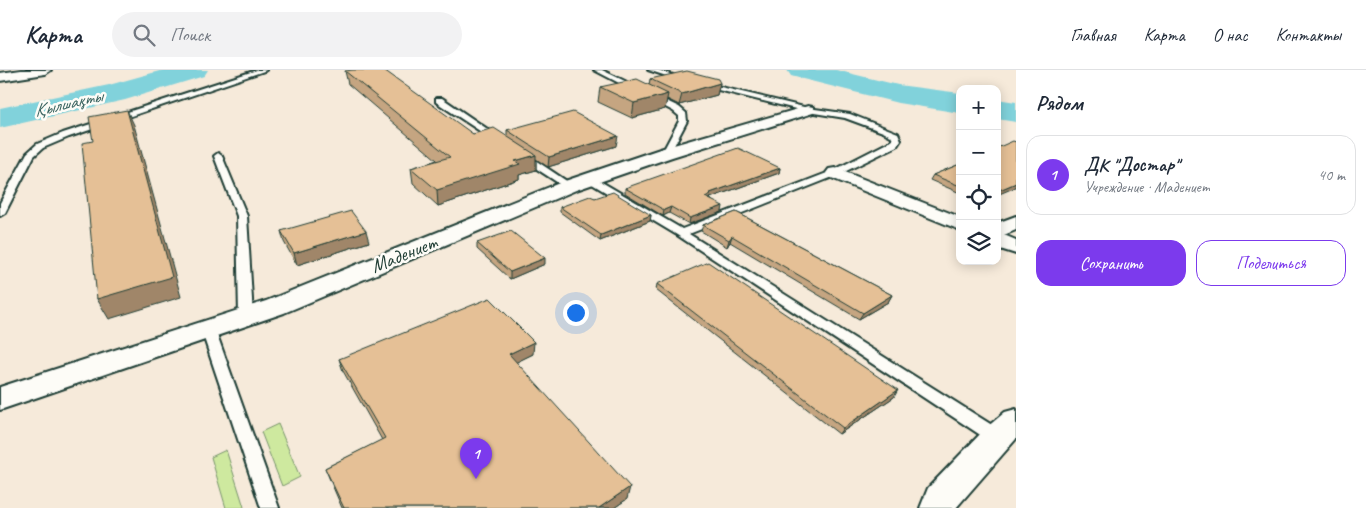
<!DOCTYPE html>
<html lang="ru">
<head>
<meta charset="utf-8">
<style>
  :root { --surface:#fff; --page:#f2f2f3; --text:#1f2937; --muted:#747a83; --line:#e0e1e3; --accent:#7c3aed }
  body { margin:0; font-family:Caveat,sans-serif; background:var(--page); color:var(--text) }
  .controls { position:absolute; right:15px; top:15px; display:grid; overflow:hidden; border-radius:10px; box-shadow:0 2px 12px #0003 }
  .controls button { width:45px; height:45px; display:grid; place-items:center; padding:0; border:0; border-bottom:1px solid var(--line); background:var(--surface); color:var(--text); font:25px sans-serif }
  .you { position:absolute; left:575px; top:242px; width:18px; height:18px; margin:-12px; border:4px solid #fff; border-radius:50%; background:#1a73e8; box-shadow:0 0 0 8px #1a73e833 }
  .badge { display:grid; place-items:center; width:32px; height:32px; border-radius:50%; background:var(--accent); color:#fff; font-size:16px; font-weight:700 }
  .pin { position:absolute; translate:-50% -41px; filter:drop-shadow(0 1px 2px #0008) }
  .pin::after { content:''; position:absolute; top:26px; width:18px; height:15px; background:inherit; clip-path:polygon(0 0,100% 0,50% 100%) }
  .list { margin:0; padding:0; list-style:none }
  h2 { display:flex; justify-content:space-between; align-items:center; height:65px; margin:0; padding:0 20px; font-size:21px }
  h2 small { font-size:16px; font-weight:400; color:var(--muted) }
  .list li { display:grid; grid-template-columns:32px 1fr auto; gap:15px; align-items:center; box-sizing:border-box; height:80px; margin:0 10px 10px; padding:0 10px; border:1px solid var(--line); border-radius:15px }
  .list b { display:block; font-size:19px; white-space:nowrap }
  .list p { margin:0; font-size:16px; white-space:nowrap; color:var(--muted) }
  .list em { font-size:16px; font-style:normal; color:var(--muted) }
  .actions { display:flex; gap:10px; padding:15px 20px }
  .actions a { flex:1; padding:11px 0; border:1px solid var(--accent); border-radius:15px; text-align:center; font-size:18px; color:var(--accent) }
  .actions .main { background:var(--accent); color:#fff }
  .icon { flex:none; width:28px; height:28px; fill:none; stroke:currentColor; stroke-width:2; stroke-linecap:round; stroke-linejoin:round }
  .map { position:relative; flex:none; width:1016px; height:438px; overflow:hidden }
  header { display:flex; align-items:center; gap:30px; box-sizing:border-box; height:70px; padding:0 25px; background:var(--surface); border-bottom:1px solid var(--line) }
  header strong { font-size:24px }
  nav { display:flex; gap:28px; margin-inline-start:auto; font-size:18px }
  .search { width:350px; height:45px; background:var(--page); display:flex; align-items:center; gap:12px; box-sizing:border-box; padding:0 18px; border-radius:28px; color:var(--muted); font-size:19px }
  main { display:flex }
  aside { flex:1; background:var(--surface) }
  .map>svg:first-child { display:block }
  .green { fill:#cee99f; stroke:#76936a }
  .lines { fill:none; stroke-linecap:round; stroke-linejoin:round }
  .river { fill:#81d2db; fill-rule:evenodd }
  .lane-casing { stroke:#1f3d34; stroke-width:4 }
  .street-casing { stroke:#1f3d34; stroke-width:4 }
  .lane { fill:#fdfcf7; fill-rule:evenodd }
  .street { fill:#fdfcf7; fill-rule:evenodd }
  .wall { fill:#c5a581; stroke:#1f3d34 }
  .shaded-wall { fill:#a08669; stroke:#1f3d34 }
  .building { fill:#e5c096; stroke:#1f3d34 }
  .labels { text-anchor:middle; dominant-baseline:central; stroke-width:5; stroke-linejoin:round; paint-order:stroke }
  .far-water-label { font-size:18px; font-style:italic; fill:#38625e; stroke:#fdfcf7 }
  .street-label { font-size:20px; fill:#1f3d34; stroke:#fdfcf7 }
</style>
</head>
<body>
<header>
<strong>Карта</strong>
<div class="search"><svg class="icon" aria-label="search" viewBox="0 0 24 24"><circle cx="10" cy="10" r="6"/><path d="M15 15l6 6"/></svg>Поиск</div>
<nav><a>Главная</a><a>Карта</a><a>О нас</a><a>Контакты</a></nav>
</header>
<main>
<div class="map">
<svg width="1016" height="438" viewBox="0 0 1016 438">
  <rect width="100%" height="100%" fill="#f6eada"/>
  <filter id="ink" filterUnits="userSpaceOnUse"><feTurbulence type="fractalNoise" baseFrequency=".02" numOctaves="2"/><feDisplacementMap in="SourceGraphic" scale="10" xChannelSelector="R" yChannelSelector="G"/><feConvolveMatrix kernelMatrix="1 2 1 2 8 2 1 2 1" color-interpolation-filters="sRGB"/></filter>
  <g filter="url(#ink)">
    <path class="green" d="M278,354L300,407L282,416L261,362Z
      M226,380L244,437L243,438H226L211,387Z"/>
    <g class="lines">
      <path class="river" d="M163,0H208L204,6L125,30L0,58V38L109,15Z
        M787,0H836L898,15L960,23V43L898,33L791,6Z
        M997,29L1016,32V52L997,49Z"/>
      <defs>
        <path id="lane" d="M257,0H267L69,67L43,78L34,86L5,143L0,146V133L27,83L37,74L63,63Z
          M594,0H602L679,37L686,43L687,51L669,85L662,83L679,51V46L673,41Z
          M648,0H658L688,10L685,12Z
          M704,13L808,38L850,44L898,63L901,70L897,76L838,105L689,164L1003,362L1005,367L1003,372L997,374L991,372L677,165L587,111V107H593L682,159L832,101L893,70L891,66L883,62L845,48L808,42L702,16L701,15Z
          M436,28H442L502,69L495,71L436,32Z
          M218,83L222,86L247,146L253,246L251,249H241L239,246L237,146L214,86Z
          M523,83L526,84L574,116L569,119L566,118L520,88V84Z
          M208,254L213,256L215,259L279,438H261L201,259L203,256Z"/>
        <path id="street" d="M21,0H51L45,4L0,11V3Z
          M808,36L813,37L815,40L813,43L672,87L576,120L284,243L0,340V317L266,231L562,112L660,79Z
          M835,98L960,147V160L829,107L826,103L829,99Z
          M1016,146V160L1004,165L1016,170V184L997,178V153Z
          M1016,339V369L956,438H920L928,418L986,358L1005,342Z"/>
      </defs>
      <use href="#lane" class="lane-casing"/>
      <use href="#street" class="street-casing"/>
      <use href="#lane" class="lane"/>
      <use href="#street" class="street"/>
    </g>
    <path class="wall" d="M345,1L473,64L507,67V60L616,76L548,97L536,89V100L519,105V109L438,136L413,113L411,98L437,90L348,14Z
      M650,9L720,13L717,25L679,35L667,29L665,39L632,48L598,32L600,17L649,15Z
      M960,94V123L930,110L933,105Z
      M780,98L779,103L710,128L722,142L689,154L669,143L663,146L625,123V118Z
      M595,128L651,145L650,151L600,171L560,142V137Z
      M736,142L892,225L888,232L859,249L730,172L727,177L701,161L703,155Z
      M281,161L369,172L297,195L284,172Z
      M477,173L545,194L510,209L477,179Z
      M657,214L894,327L839,364L656,220Z
      M533,284L516,292L627,429L614,438H342L330,410L325,398L382,370L343,301L339,289Z"/>
    <path class="shaded-wall" d="M720,13L717,25L679,35L682,24Z
      M668,24L665,39L632,48L634,33Z
      M127,40L134,55L181,227L109,249L97,229Z
      M618,66L616,76L548,97L549,87Z
      M536,85V100L519,105V109L438,136L437,120L515,91Z
      M780,98L779,103L710,128V130L705,127L710,123Z
      M1016,113V117L997,125V121Z
      M723,136L722,142L689,154L690,148Z
      M671,137L669,143L663,146L664,140Z
      M651,145L650,151L600,171L601,165Z
      M366,161L369,172L297,195L294,183Z
      M732,166L730,172L727,177L729,170Z
      M545,188V194L510,209V202Z
      M892,225L888,232L859,249L863,243Z
      M534,272L533,284L509,296V284Z
      M898,320L894,327L839,364L843,358Z
      M630,417L627,429L614,438H599Z"/>
    <path class="building" d="M353,0H384L473,64L494,58L536,85L515,91L520,94L437,120L411,98L450,87L345,1Z
      M687,1L718,9L720,13L682,24L650,9Z
      M637,9L668,24L634,33L600,17Z
      M127,40L172,207L97,229L82,73L93,71L89,47Z
      M573,42L618,66L549,87L507,60Z
      M1013,71L1016,72V113L997,121V78Z
      M738,78L780,98L710,123L711,124L705,127L723,136L690,148L671,137L664,140L625,118Z
      M960,94V116L933,105Z
      M613,122L651,145L601,165L560,137L590,126L595,128Z
      M351,141L366,161L294,183L281,161Z
      M736,142L892,225L863,243L732,166L729,170L703,155Z
      M511,161L545,188L510,202L477,173Z
      M708,192L898,320L843,358L657,214Z
      M490,228L534,272L509,284L630,417L599,438H344L325,398L385,368L339,289Z"/>
  </g>
  <g class="labels">
    <g class="far-water-label">
      <text transform="translate(68 33) rotate(-13)">Қылшақты</text>
    </g>
    <g class="street-label">
      <text transform="translate(404 184) rotate(-22)">Мадениет</text>
    </g>
  </g>
</svg>
<div class="controls">
<button>+</button>
<button>−</button>
<button><svg class="icon" aria-label="locate" viewBox="0 0 24 24"><circle cx="12" cy="12" r="6"/><path d="M12 2v4M12 18v4M2 12h4M18 12h4"/></svg></button>
<button><svg class="icon" aria-label="layers" viewBox="0 0 24 24"><path d="M12 4l9 5-9 5-9-5zM3 14l9 5 9-5"/></svg></button>
</div>
<div class="you"></div>
<div class="pin badge" style="left:476px;top:409px">1</div>
</div>
<aside>
<h2>Рядом<small></small></h2>
<ul class="list">
<li><span class="badge">1</span><div><b>ДК &quot;Достар&quot;</b><p>Учреждение · Мадениет</p></div><em>40 m</em></li>
</ul>
<div class="actions"><a class="main">Сохранить</a><a>Поделиться</a></div>
</aside>
</main>
</body>
</html>
